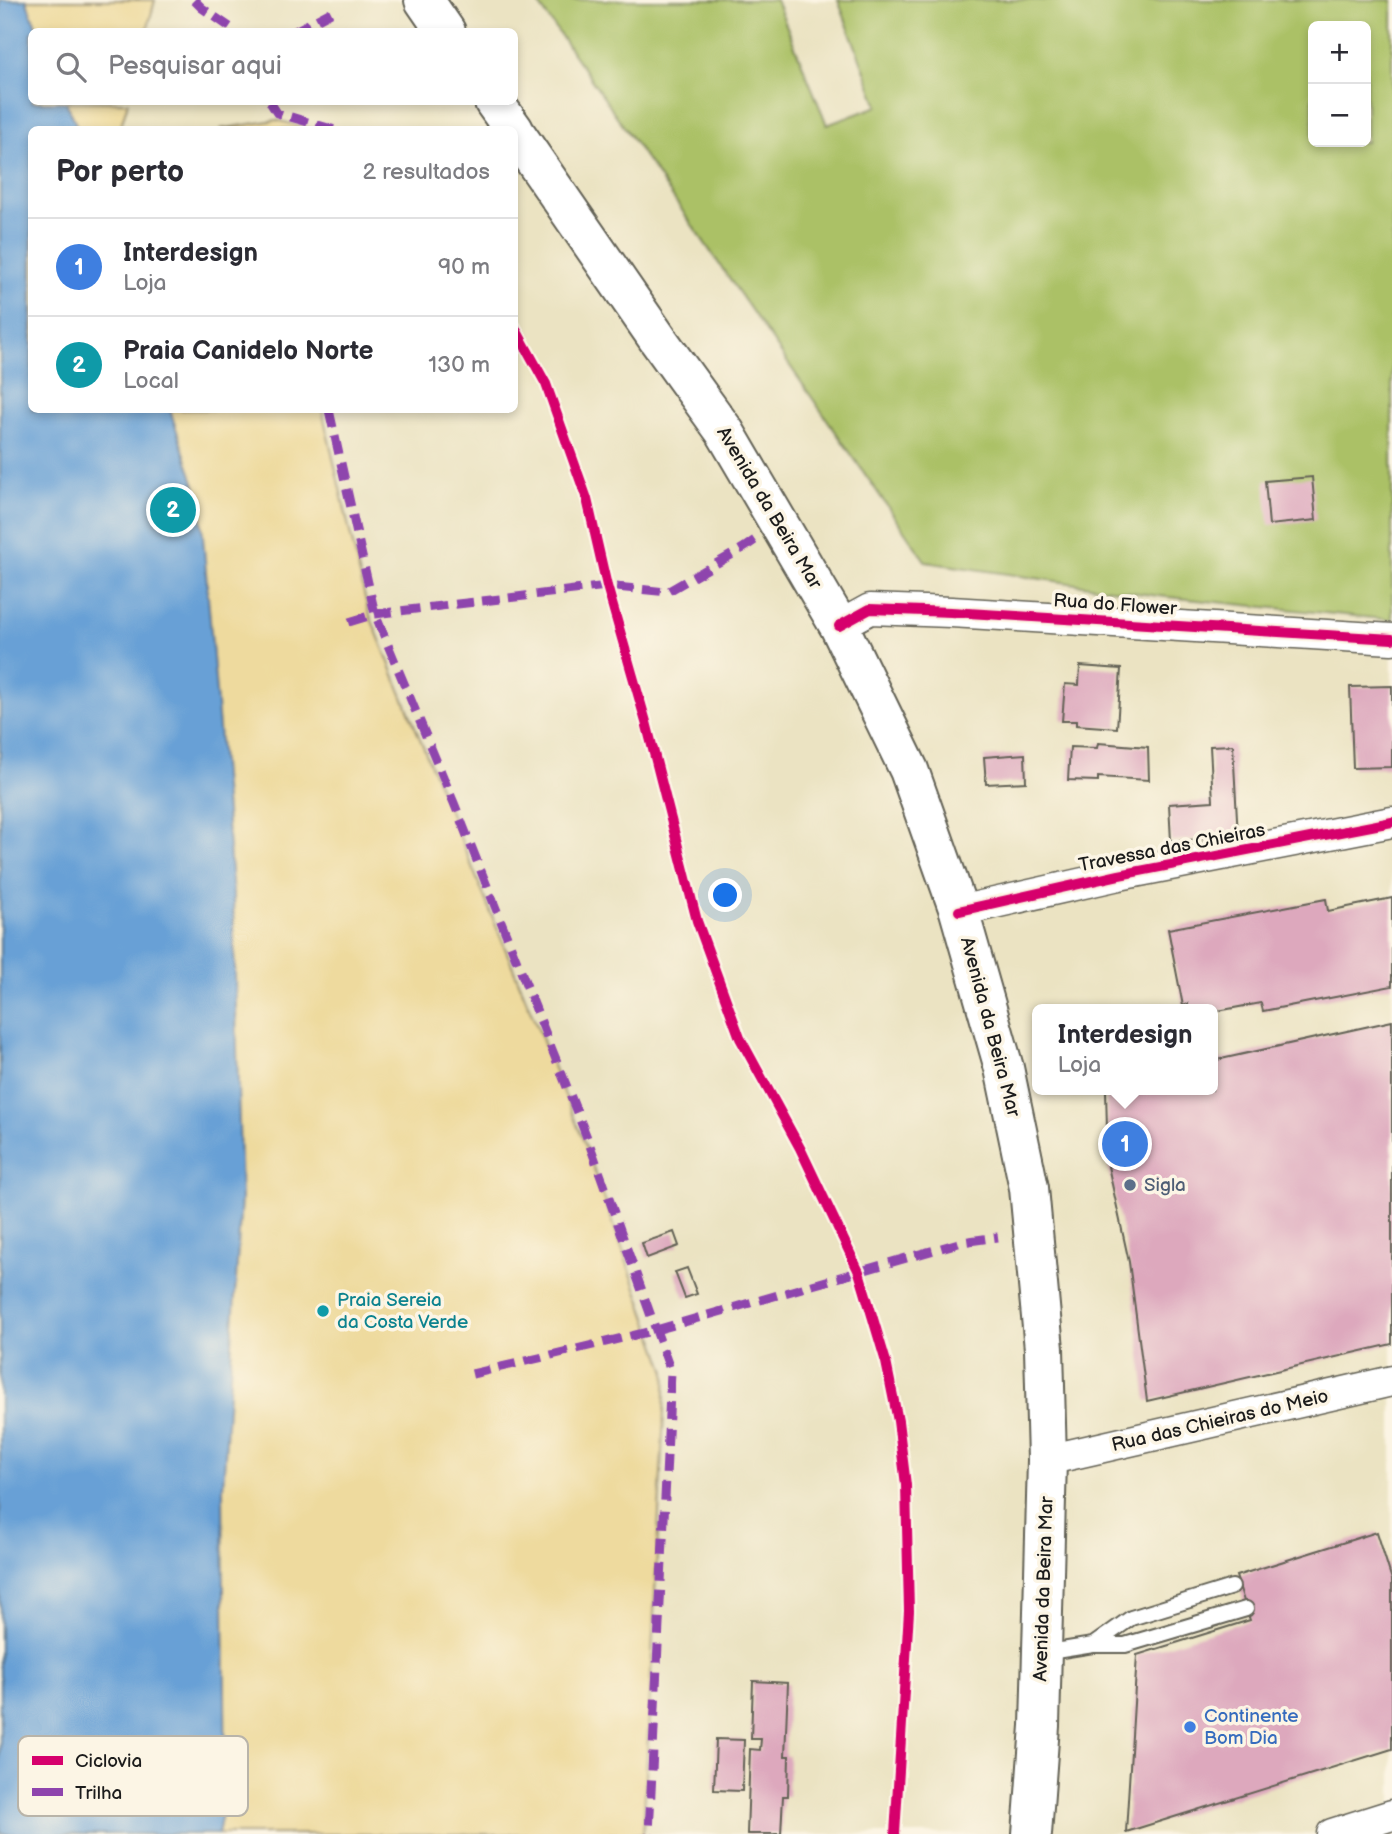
<!DOCTYPE html>
<html lang="pt">
<head>
<meta charset="utf-8">
<style>
  :root { --surface:#fff; --page:#f7f7f7; --text:#2b2b33; --muted:#7c7c81; --line:#e1e1e2; --accent:#1f6fb2 }
  body { margin:0; font-family:"Balsamiq Sans",sans-serif; background:var(--page); color:var(--text) }
  .controls { position:absolute; right:21px; top:21px; display:grid; overflow:hidden; border-radius:10px; box-shadow:0 4px 10px #0003 }
  .controls button { width:63px; height:63px; display:grid; place-items:center; padding:0; border:0; border-bottom:2px solid var(--line); background:var(--surface); color:var(--text); font:35px sans-serif }
  .you { position:absolute; left:726px; top:896px; width:24px; height:24px; margin:-18px; border:5px solid #fff; border-radius:50%; background:#1a73e8; box-shadow:0 0 0 10px #1a73e833 }
  .badge { display:grid; place-items:center; width:46px; height:46px; border-radius:50%; background:var(--accent); color:#fff; font-size:23px; font-weight:700 }
  .pin { position:absolute; translate:-50% -50%; border:4px solid #fff; box-shadow:0 2px 7px #0006 }
  .popup { position:absolute; left:1032px; top:1004px; width:186px; height:91px; box-sizing:border-box; display:grid; place-content:center; border-radius:10px; background:var(--surface); filter:drop-shadow(0 2px 5px #0005); font-size:23px; white-space:nowrap; color:var(--muted) }
  .popup b { font-size:26px; color:var(--text) }
  .popup::after { content:''; position:absolute; left:50%; top:100%; margin-left:-14px; border:14px solid transparent; border-top-color:var(--surface) }
  .list { margin:0; padding:0; list-style:none }
  h2 { display:flex; justify-content:space-between; align-items:center; height:91px; margin:0; padding:0 28px; font-size:30px }
  h2 small { font-size:23px; font-weight:400; color:var(--muted) }
  .list li { display:grid; grid-template-columns:46px 1fr auto; gap:21px; align-items:center; box-sizing:border-box; height:98px; padding:0 28px; border-top:2px solid var(--line) }
  .list b { display:block; font-size:26px; white-space:nowrap }
  .list p { margin:0; font-size:23px; white-space:nowrap; color:var(--muted) }
  .list em { font-size:23px; font-style:normal; color:var(--muted) }
  .icon { flex:none; width:38px; height:38px; fill:none; stroke:currentColor; stroke-width:2; stroke-linecap:round; stroke-linejoin:round }
  .map { position:relative; flex:none; width:1392px; height:1834px; overflow:hidden }
  .search { position:absolute; background:var(--surface); box-shadow:0 4px 10px #0003; left:28px; top:28px; width:490px; height:77px; display:flex; align-items:center; gap:18px; box-sizing:border-box; padding:0 24px; border-radius:10px; color:var(--muted); font-size:26px }
  .panel { position:absolute; background:var(--surface); box-shadow:0 4px 10px #0003; left:28px; top:126px; width:490px; height:287px; border-radius:10px }
  .map>svg:first-child { display:block }
  .green { fill:#abc166; stroke:#646e41; stroke-width:2; fill-rule:evenodd }
  .sand { fill:#eeda9e; stroke:#857b5d; stroke-width:2 }
  .water { fill:#67a0d6; stroke:#425e79; stroke-width:2 }
  .building { fill:#dda8bd }
  .lines { fill:none; stroke-linecap:round; stroke-linejoin:round }
  .lane-casing { stroke:#646256; stroke-width:18 }
  .street-casing { stroke:#646256; stroke-width:33 }
  .secondary-casing { stroke:#646256; stroke-width:42 }
  .lane { stroke:#fff; stroke-width:14 }
  .street { stroke:#fff; stroke-width:30 }
  .secondary { stroke:#fff; stroke-width:38 }
  .quiet { stroke:#8e44ad; stroke-width:9; stroke-dasharray:18 9; stroke-linecap:butt }
  .cycleway-casing { stroke:#fcf5e5; stroke-width:15 }
  .cycleway { stroke:#d6006c; stroke-width:10 }
  .service-dot { fill:#5c6f8a; stroke:#fcf5e5; stroke-width:2.5 }
  .culture-dot { fill:#0f9aa8; stroke:#fcf5e5; stroke-width:2.5 }
  .shop-dot { fill:#3f7fe0; stroke:#fcf5e5; stroke-width:2.5 }
  .labels { text-anchor:middle; dominant-baseline:central; stroke-width:7; stroke-linejoin:round; paint-order:stroke }
  .street-label { font-size:19px; fill:#1c1c1c; stroke:#fcf5e5 }
  .service-label { font-size:19px; fill:#4e5e75; stroke:#fcf5e5; text-anchor:start }
  .culture-label { font-size:19px; fill:#0d838f; stroke:#fcf5e5; text-anchor:start }
  .shop-label { font-size:19px; fill:#366cbe; stroke:#fcf5e5; text-anchor:start }
  .key { fill:#fcf5e5; stroke:#b9b4a9; stroke-width:2 }
  .key-label { font-size:19px; fill:#1c1c1c }
</style>
</head>
<body>
<div class="map">
<svg width="1392" height="1834" viewBox="0 0 1392 1834">
  <rect width="100%" height="100%" fill="#fcf5e5"/>
  <filter id="ink" filterUnits="userSpaceOnUse"><feTurbulence type="fractalNoise" baseFrequency=".0143" numOctaves="2"/><feDisplacementMap in="SourceGraphic" scale="14" xChannelSelector="R" yChannelSelector="G"/><feConvolveMatrix kernelMatrix="1 2 1 2 8 2 1 2 1" color-interpolation-filters="sRGB"/></filter>
  <filter id="wash" filterUnits="userSpaceOnUse"><feTurbulence type="fractalNoise" baseFrequency=".00686" numOctaves="4" result="noise"/><feDisplacementMap in="SourceGraphic" scale="28" xChannelSelector="R" yChannelSelector="G"/><feGaussianBlur stdDeviation="1.57" result="paint"/><feColorMatrix in="noise" values="0 0 0 0 0 0 0 0 0 0 0 0 0 0 0 0 0 1.4 0 .05"/><feComposite in="paint" operator="in"/></filter>
  <g filter="url(#wash)">
    <rect width="100%" height="100%" fill="#ebe3c2"/>
    <path class="green" d="M536,0H776L827,125L878,106L838,0H1392V620L1158,596L926,562ZM1313,26H1366V142H1313Z"/>
    <path class="sand" d="M0,0H155L147,31L32,32V102H128L120,129L32,130Z
      M276,120L311,129H220Z
      M0,301L32,410H322L368,611L586,1147L666,1372L643,1834H0Z"/>
    <path class="water" d="M0,0H26L38,31L32,32V102H66L78,129L32,130V410H170L200,500L233,895L241,1199L223,1489L226,1794L218,1834H0Z"/>
    <g id="blocks">
      <path class="building" d="M1312,477L1316,520L1269,525L1265,481Z
        M1080,666L1121,669L1117,728L1076,725V721H1062L1065,684L1079,685Z
        M1392,686V767L1353,768L1350,687Z
        M1098,743L1148,747L1149,780L1098,777V781L1068,780L1070,747L1097,748Z
        M1233,745L1238,837L1171,841L1169,804L1213,801L1210,746Z
        M1025,754L1026,782L986,784L984,757Z
        M1392,898V986L1263,1011L1261,1003L1212,1012V1009H1188V1004L1183,1006L1168,929L1326,899L1328,911Z
        M1392,1021V1344L1147,1401L1129,1262L1108,1166L1116,1164L1107,1129L1106,1090H1212V1061Z
        M674,1232L679,1246L647,1258L642,1243Z
        M687,1268L697,1294L685,1298L675,1272Z
        M1377,1532L1392,1580V1749L1126,1832L1137,1655L1250,1620L1236,1576Z
        M753,1681L788,1683L785,1756H789L788,1796H783L781,1834H747L750,1749L760,1750L761,1739H751Z
        M716,1739L744,1740L742,1791L714,1790Z"/>
    </g>
  </g>
  <g filter="url(#ink)">
    <use href="#blocks" fill-opacity="0" stroke="#646256" stroke-width="2"/>
    <g class="lines">
      <defs>
        <path id="lane" d="M1093,1645L1131,1618L1232,1587
          M1043,1653L1093,1645H1125L1246,1609"/>
        <path id="street" d="M839,626L870,609L951,612L1392,639
          M959,911L1119,875L1392,822
          M1047,1460L1392,1381
          M1332,1834L1392,1815"/>
        <path id="secondary" d="M424,0L446,32
          M494,102L514,130
          M514,131L657,338L725,432L839,626L909,770L959,911L1004,1068L1029,1188L1044,1349L1047,1460L1040,1726L1032,1834"/>
      </defs>
      <use href="#lane" class="lane-casing"/>
      <use href="#street" class="street-casing"/>
      <use href="#secondary" class="secondary-casing"/>
      <use href="#lane" class="lane"/>
      <use href="#street" class="street"/>
      <use href="#secondary" class="secondary"/>
      <path class="quiet" d="M194,0L202,8L237,32
        M293,32L331,12
        M270,102L277,113L335,130
        M329,410L375,614L454,803L588,1140L671,1372L649,1834
        M349,622L375,614L607,586L667,592L745,547L755,540
        M472,1374L656,1330L962,1242L998,1237"/>
      <defs>
        <path id="cycleway" d="M514,326L546,384L587,499L607,586L646,722L697,921L740,1038L800,1148L859,1272L886,1362L898,1421L906,1485L909,1611L895,1834
          M839,626L870,609L951,612L1392,639
          M959,911L1119,875L1392,822"/>
      </defs>
      <use href="#cycleway" class="cycleway-casing"/>
      <use href="#cycleway" class="cycleway"/>
    </g>
  </g>
  <circle class="service-dot" cx="1130" cy="1185" r="7"/>
  <circle class="culture-dot" cx="323" cy="1311" r="7"/>
  <circle class="shop-dot" cx="1190" cy="1727" r="7"/>
  <g class="labels">
    <g class="street-label">
      <text transform="translate(769 508) rotate(59)">Avenida da Beira Mar</text>
      <text transform="translate(1115 605) rotate(4)">Rua do Flower</text>
      <text transform="translate(1172 848) rotate(-11)">Travessa das Chieiras</text>
      <text transform="translate(990 1027) rotate(75)">Avenida da Beira Mar</text>
      <text transform="translate(1220 1421) rotate(-13)">Rua das Chieiras do Meio</text>
      <text transform="translate(1044 1589) rotate(-88)">Avenida da Beira Mar</text>
    </g>
    <g class="service-label">
      <text x="1144" y="1185">Sigla</text>
    </g>
    <g class="culture-label">
      <text x="337" y="1300">Praia Sereia<tspan x="337" dy="22">da Costa Verde</tspan></text>
    </g>
    <g class="shop-label">
      <text x="1204" y="1716">Continente<tspan x="1204" dy="22">Bom Dia</tspan></text>
    </g>
  </g>
  <rect x="18" y="1736" width="230" height="80" rx="10" class="key"/>
  <rect x="32" y="1756" width="31" height="9" fill="#d6006c"/>
  <rect x="32" y="1788" width="31" height="8" fill="#8e44ad"/>
  <g class="key-label">
    <text x="75" y="1767">Ciclovia</text>
    <text x="75" y="1799">Trilha</text>
  </g>
</svg>
<div class="controls">
<button>+</button>
<button>−</button>
</div>
<div class="you"></div>
<div class="pin badge" style="left:1125px;top:1144px;background:#3f7fe0">1</div>
<div class="popup"><b>Interdesign</b>Loja</div>
<div class="pin badge" style="left:173px;top:510px;background:#0f9aa8">2</div>
<div class="search"><svg class="icon" aria-label="search" viewBox="0 0 24 24"><circle cx="10" cy="10" r="6"/><path d="M15 15l6 6"/></svg>Pesquisar aqui</div>
<section class="panel">
<h2>Por perto<small>2 resultados</small></h2>
<ul class="list">
<li><span class="badge" style="background:#3f7fe0">1</span><div><b>Interdesign</b><p>Loja</p></div><em>90 m</em></li>
<li><span class="badge" style="background:#0f9aa8">2</span><div><b>Praia Canidelo Norte</b><p>Local</p></div><em>130 m</em></li>
</ul>
</section>
</div>
</body>
</html>
